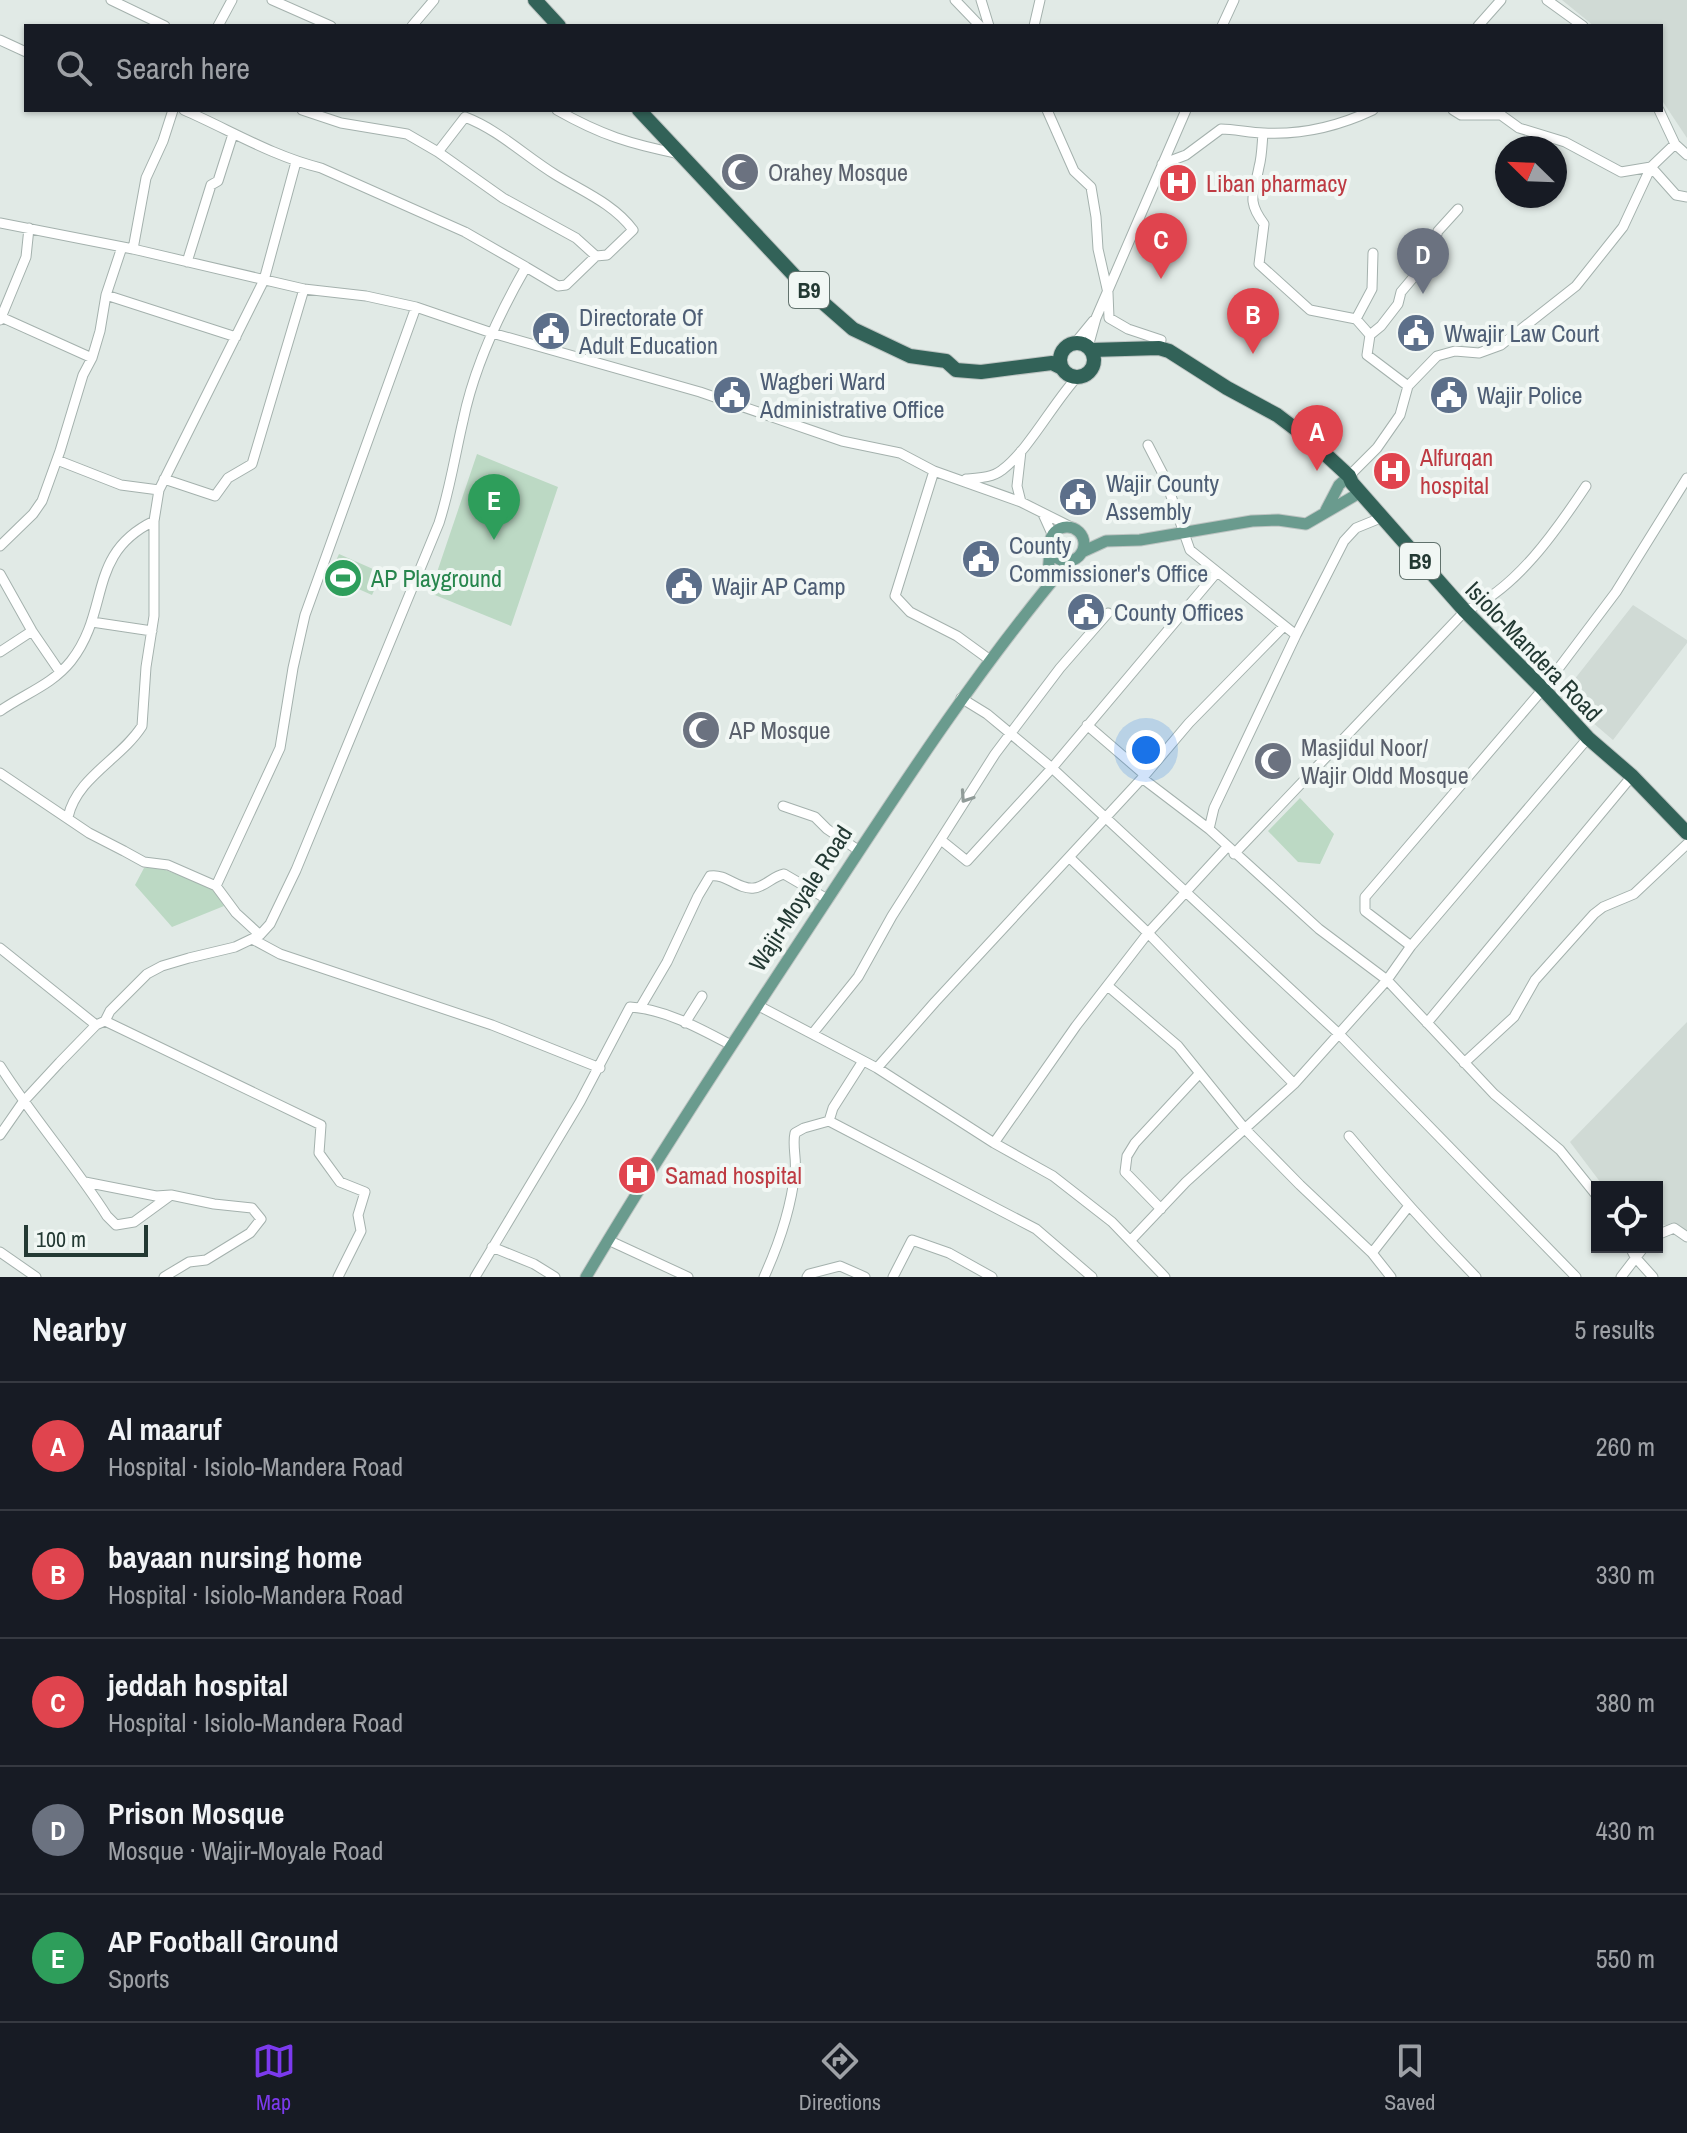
<!DOCTYPE html>
<html lang="en">
<head>
<meta charset="utf-8">
<style>
  :root { --surface:#171b24; --page:#20242c; --text:#f1f3f6; --muted:#9ea1a6; --line:#363941; --accent:#7c3aed }
  body { margin:0; font-family:"Archivo Narrow",sans-serif; background:var(--page); color:var(--text) }
  .controls { position:absolute; right:24px; bottom:24px; display:grid; overflow:hidden; border-radius:0px; box-shadow:0 2px 6px #0004 }
  .controls button { width:72px; height:72px; display:grid; place-items:center; padding:0; border:0; border-bottom:2px solid var(--line); background:var(--surface); color:var(--text); font:40px sans-serif }
  .compass { position:absolute; left:1495px; top:136px; width:72px; height:72px; border-radius:50%; background:var(--surface); box-shadow:0 2px 6px #0004; rotate:293deg }
  .scale { position:absolute; left:24px; bottom:20px; width:124px; box-sizing:border-box; padding-left:8px; border:4px solid #233933; border-top:0; font-size:22px; line-height:28px; white-space:nowrap; color:#233933; -webkit-text-stroke:6px #f1f7f4; paint-order:stroke }
  .you { position:absolute; left:1146px; top:750px; width:28px; height:28px; margin:-20px; border:6px solid #fff; border-radius:50%; background:#1a73e8; box-shadow:0 0 0 12px #1a73e833 }
  .badge { display:grid; place-items:center; width:52px; height:52px; border-radius:50%; background:var(--accent); color:#fff; font-size:26px; font-weight:700 }
  .pin { position:absolute; translate:-50% -66px; filter:drop-shadow(0 2px 4px #0008) }
  .pin::after { content:''; position:absolute; top:42px; width:28px; height:24px; background:inherit; clip-path:polygon(0 0,100% 0,50% 100%) }
  .list { margin:0; padding:0; list-style:none }
  h2 { display:flex; justify-content:space-between; align-items:center; height:104px; margin:0; padding:0 32px; font-size:34px }
  h2 small { font-size:26px; font-weight:400; color:var(--muted) }
  .list li { display:grid; grid-template-columns:52px 1fr auto; gap:24px; align-items:center; box-sizing:border-box; height:128px; padding:0 32px; border-top:2px solid var(--line) }
  .list b { display:block; font-size:30px; white-space:nowrap }
  .list p { margin:0; font-size:26px; white-space:nowrap; color:var(--muted) }
  .list em { font-size:26px; font-style:normal; color:var(--muted) }
  .icon { flex:none; width:44px; height:44px; fill:none; stroke:currentColor; stroke-width:2; stroke-linecap:round; stroke-linejoin:round }
  .map { position:relative; flex:none; width:1687px; height:1277px; overflow:hidden }
  .search { position:absolute; background:var(--surface); box-shadow:0 2px 6px #0004; left:24px; right:24px; top:24px; height:88px; display:flex; align-items:center; gap:20px; box-sizing:border-box; padding:0 28px; border-radius:0px; color:var(--muted); font-size:30px }
  .sheet { height:744px; background:var(--surface) }
  nav { display:flex; justify-content:space-around; align-items:center; box-sizing:border-box; height:112px; border-top:2px solid var(--line); background:var(--surface); font-size:22px; color:var(--muted) }
  nav a { display:grid; justify-items:center; gap:4px }
  nav .on { color:var(--accent) }
  .map>svg:first-child { display:block }
  .built { fill:#d0dad5 }
  .green { fill:#bcd9c4 }
  .lines { fill:none; stroke-linecap:round; stroke-linejoin:round }
  .minor-casing { stroke:#a4b1ad; stroke-width:11 }
  .major-casing { stroke:#bdc4c2; stroke-width:13 }
  .highway-casing { stroke:#bdc4c2; stroke-width:16 }
  .minor { stroke:#fff; stroke-width:9 }
  .major { stroke:#6a9b8e; stroke-width:11 }
  .highway { stroke:#326258; stroke-width:14 }
  .oneway { stroke:#919c99 }
  .labels { text-anchor:middle; dominant-baseline:central; stroke-width:8; stroke-linejoin:round; paint-order:stroke }
  .shield { fill:#f1f7f4; stroke:#61726d; stroke-width:2 }
  .shield-label { font-size:22px; font-weight:bold; fill:#233933 }
  .worship-label { font-size:24px; fill:#5b616d; stroke:#f1f7f4; text-anchor:start }
  .health-label { font-size:24px; fill:#be3a42; stroke:#f1f7f4; text-anchor:start }
  .service-label { font-size:24px; fill:#4e5e75; stroke:#f1f7f4; text-anchor:start }
  .leisure-label { font-size:24px; fill:#27864d; stroke:#f1f7f4; text-anchor:start }
  .street-label { font-size:24px; fill:#233933; stroke:#f1f7f4 }
</style>
</head>
<body>
<div class="map">
<svg width="1687" height="1277" viewBox="0 0 1687 1277">
  <rect width="100%" height="100%" fill="#e1eae6"/>
  <path class="built" d="M1562,0H1687V138L1661,99V26H1594Z
    M1633,605L1687,640V643L1613,740L1564,698L1570,685Z
    M1687,1022V1231L1657,1223V1187H1604L1570,1142Z"/>
  <path class="green" d="M477,454L558,487L511,626L430,593Z
    M339,554L382,573L372,595L329,576Z
    M1300,798L1334,834L1320,864L1298,862L1268,831Z
    M144,868H160L213,888L224,906L172,927L135,885Z"/>
  <g class="lines">
    <defs>
      <path id="minor" d="M111,0L165,26
        M272,0L331,26
        M955,0L980,26
        M981,0L989,26
        M1547,0L1583,26
        M218,26L232,0
        M412,26L434,0
        M1034,26L1040,0
        M1222,26L1234,0
        M1478,26L1501,0
        M0,40L26,52
        M302,110L341,123L407,134L438,152L503,198L576,238L596,256
        M557,110C601,135 630,144 680,154
        M1047,110L1074,171L1091,187L1096,217L1098,249L1108,293L1109,318L1128,329L1161,340L1159,348
        M1453,110L1461,115H1501L1519,128L1565,142L1621,172L1651,167L1676,195L1687,197
        M1659,110L1675,144L1687,155
        M1263,133C1262,144 1262,156 1259,167C1254,194 1246,200 1264,224L1259,264L1310,310L1356,319L1370,335L1367,355L1408,386
        M438,152L465,117C499,130 525,156 556,175C582,191 614,204 633,230L607,255L596,256L566,285L558,286L526,267
        M1162,164L1186,155L1221,129C1235,129 1250,133 1264,133C1302,135 1339,126 1373,110
        M0,223L133,249L304,289L366,296L416,307L492,333L700,392L842,441L900,453L934,471L1021,502L1071,527
        M133,249L146,178L163,141L173,110
        M187,262L211,185L218,181L233,134
        M106,295L236,337
        M1,317L92,358
        M1356,319L1372,289L1373,253
        M0,320L26,257L29,228
        M1370,335L1381,326L1398,304L1401,292L1428,260L1438,231L1458,209
        M1075,343L1093,321
        M1088,347L1096,318L1186,110
        M1148,445L1164,476L1190,550L1296,635
        M1021,451L1017,486L1021,502
        M57,460L121,485L159,490
        M934,471L895,596L910,612L957,636L990,660
        M1349,476L1377,448L1400,415L1408,386L1437,356L1455,351L1479,353L1501,345L1576,286L1623,227L1651,167L1675,144
        M164,479L215,496L228,478L252,464L304,289
        M966,479C978,478 992,478 1002,470C1028,451 1053,403 1078,376
        M1043,514L1052,534
        M1383,517L1356,528L1344,541L1296,635L1214,808L1209,829L1319,929L1387,980L1494,1094L1560,1150L1597,1196
        M0,546L33,514L42,501L60,451L83,375L92,358L100,331L106,295L122,247
        M0,574L32,631L60,672
        M92,622L152,631
        M0,652L32,631
        M961,698L987,714L1052,768L1339,1034L1576,1277
        M0,711C24,694 52,685 71,661C111,610 86,554 154,521L159,490L264,280L296,162
        M1087,725L1145,775
        M0,773L89,833L124,851L144,862L168,865L216,886L236,913L260,935
        M1142,778L1209,829
        M783,806L815,817L827,829L858,850
        M68,817C77,777 121,759 142,726L146,667L154,616V521
        M941,840L967,861L1052,768L1217,572
        M1234,854L1465,611C1516,589 1556,531 1586,486
        M1069,857L1148,933L1294,1084
        M216,886L280,748L293,668L305,615L416,307
        M254,940L280,954L492,1025L600,1068
        M1411,946L1365,911V897L1543,689L1616,592L1687,478
        M0,948L96,1025
        M1109,987L1178,1046L1245,1129L1300,1185L1372,1253L1391,1277
        M757,1005L877,1068L994,1143L1053,1176L1112,1222L1165,1277
        M640,1008L667,962L698,896L710,876C726,873 738,890 754,888C765,887 773,876 784,874L827,899
        M105,1021L321,1125L319,1153L324,1160L340,1182L365,1192L358,1215L361,1231L338,1277
        M685,1023L702,996
        M1427,1023L1632,776
        M813,1033L858,977L892,916L995,754L1060,668L1108,613
        M1464,1063L1514,1017L1535,980L1594,914L1603,907L1634,894L1687,844
        M0,1066C33,1118 74,1164 107,1216L116,1225L134,1222L171,1195L214,1204L252,1208L261,1219L250,1233L206,1260L189,1262L164,1277
        M877,1068L935,1002L1145,775L1189,723L1284,626
        M829,1121L1036,1229L1092,1277
        M0,1135L23,1102L60,1062L96,1025L105,1021L110,1011L147,974L162,966L189,958L235,947L260,935L270,924L296,870L439,523C450,489 455,455 463,421C474,367 499,314 526,267L465,232L321,168C272,156 230,130 184,110
        M1349,1136C1390,1185 1432,1232 1476,1277
        M994,1143L1076,1026L1148,933L1227,847
        M85,1182L156,1196L171,1195
        M1161,1209L1125,1172L1127,1156L1135,1143L1199,1074
        M1657,1235L1674,1228L1687,1237
        M608,1240L688,1277
        M1131,1240L1186,1182L1294,1084L1387,980L1411,946L1588,738
        M492,1247L534,1264L555,1277
        M1630,1247L1635,1257L1653,1277
        M0,1252L36,1277
        M1372,1253L1408,1207
        M475,1277L580,1102L630,1007C665,1009 701,1029 731,1045
        M764,1277C779,1244 791,1208 795,1172C797,1159 792,1146 795,1133L804,1128L829,1121L833,1108L863,1061
        M807,1277L809,1274L840,1266L865,1277
        M893,1277L912,1240L949,1253L992,1277
        M1621,1277L1644,1247"/>
      <path id="major" d="M1326,510L1339,485L1349,476
        M1050 544a17 17 0 1 1 34 0a17 17 0 1 1-34 0Z
        M1082,552L1106,541L1140,540L1252,521L1278,520L1306,524L1361,492
        M1047,587L1050,549
        M586,1277C662,1149 745,1025 827,900C903,784 979,667 1069,561"/>
      <path id="highway" d="M535,0L559,26
        M639,110L805,287L853,329L910,356L946,361L956,370L981,372L1052,363L1062,368
        M1060 360a17 17 0 1 1 34 0a17 17 0 1 1-34 0Z
        M1091,350L1159,348L1169,351L1227,388L1277,415L1310,440L1349,476L1352,483L1465,611L1543,689L1588,738L1632,776L1687,833"/>
    </defs>
    <use href="#minor" class="minor-casing"/>
    <use href="#major" class="major-casing"/>
    <use href="#highway" class="highway-casing"/>
    <use href="#minor" class="minor"/>
    <use href="#major" class="major"/>
    <use href="#highway" class="highway"/>
  </g>
  <defs><path id="oneway-chevron" d="M-2-3.5L2.5 0L-2 3.5" fill="none" stroke-width="1.6" stroke-linecap="round" stroke-linejoin="round" transform="scale(2)"/></defs>
  <use class="oneway" href="#oneway-chevron" transform="translate(966 797) rotate(124)"/>
  <defs>
    <symbol id="mosque-disc" viewBox="-11 -11 22 22"><circle r="9.5" fill="#6b7280" stroke="#f1f7f4"/><path d="M3.5-4.9A6 6 0 1 0 3.5 4.9A5 5 0 1 1 3.5-4.9Z" fill="#fff"/></symbol>
    <symbol id="hospital-disc" viewBox="-11 -11 22 22"><circle r="9.5" fill="#e0444e" stroke="#f1f7f4"/><path d="M-5-5h3v3.5h4V-5h3V5h-3V1.5h-4V5h-3Z" fill="#fff"/></symbol>
    <symbol id="civic-disc" viewBox="-11 -11 22 22"><circle r="9.5" fill="#5c6f8a" stroke="#f1f7f4"/><path d="M-.6-6.5H3V-4.5H.6V-3L4-1V1h2V6H-6V1h2V-1L-.6-3ZM-1.2 2.5V6h2.4V2.5Z" fill="#fff"/></symbol>
    <symbol id="stadium-disc" viewBox="-11 -11 22 22"><circle r="9.5" fill="#2e9e5b" stroke="#f1f7f4"/><path d="M0-5a6.5 5 0 1 0 0 10a6.5 5 0 1 0 0-10ZM-3.5-1.8h7v3.6h-7Z" fill="#fff"/></symbol>
  </defs>
  <g fill-rule="evenodd">
    <use href="#mosque-disc" x="718" y="150" width="44" height="44"/>
    <use href="#hospital-disc" x="1156" y="161" width="44" height="44"/>
    <use href="#civic-disc" x="529" y="309" width="44" height="44"/>
    <use href="#civic-disc" x="1394" y="311" width="44" height="44"/>
    <use href="#civic-disc" x="710" y="373" width="44" height="44"/>
    <use href="#civic-disc" x="1427" y="373" width="44" height="44"/>
    <use href="#hospital-disc" x="1370" y="449" width="44" height="44"/>
    <use href="#civic-disc" x="1056" y="475" width="44" height="44"/>
    <use href="#civic-disc" x="959" y="537" width="44" height="44"/>
    <use href="#stadium-disc" x="321" y="556" width="44" height="44"/>
    <use href="#civic-disc" x="662" y="564" width="44" height="44"/>
    <use href="#civic-disc" x="1064" y="590" width="44" height="44"/>
    <use href="#mosque-disc" x="679" y="708" width="44" height="44"/>
    <use href="#mosque-disc" x="1251" y="739" width="44" height="44"/>
    <use href="#hospital-disc" x="615" y="1153" width="44" height="44"/>
  </g>
  <g class="labels">
    <g class="shield">
      <rect x="789" y="272" width="40" height="36" rx="6"/>
      <rect x="1400" y="543" width="40" height="36" rx="6"/>
    </g>
    <g class="shield-label">
      <text x="809" y="290">B9</text>
      <text x="1420" y="561">B9</text>
    </g>
    <g class="worship-label">
      <text x="768" y="172">Orahey Mosque</text>
      <text x="729" y="730">AP Mosque</text>
      <text x="1301" y="747">Masjidul Noor/<tspan x="1301" dy="28">Wajir Oldd Mosque</tspan></text>
    </g>
    <g class="health-label">
      <text x="1206" y="183">Liban pharmacy</text>
      <text x="1420" y="457">Alfurqan<tspan x="1420" dy="28">hospital</tspan></text>
      <text x="665" y="1175">Samad hospital</text>
    </g>
    <g class="service-label">
      <text x="579" y="317">Directorate Of<tspan x="579" dy="28">Adult Education</tspan></text>
      <text x="1444" y="333">Wwajir Law Court</text>
      <text x="760" y="381">Wagberi Ward<tspan x="760" dy="28">Administrative Office</tspan></text>
      <text x="1477" y="395">Wajir Police</text>
      <text x="1106" y="483">Wajir County<tspan x="1106" dy="28">Assembly</tspan></text>
      <text x="1009" y="545">County<tspan x="1009" dy="28">Commissioner's Office</tspan></text>
      <text x="712" y="586">Wajir AP Camp</text>
      <text x="1114" y="612">County Offices</text>
    </g>
    <g class="leisure-label">
      <text x="371" y="578">AP Playground</text>
    </g>
    <g class="street-label">
      <text transform="translate(1534 651) rotate(46)">Isiolo-Mandera Road</text>
      <text transform="translate(800 898) rotate(-57)">Wajir-Moyale Road</text>
    </g>
  </g>
</svg>
<div class="controls">
<button><svg class="icon" aria-label="locate" viewBox="0 0 24 24"><circle cx="12" cy="12" r="6"/><path d="M12 2v4M12 18v4M2 12h4M18 12h4"/></svg></button>
</div>
<svg class="compass" viewBox="-18 -18 36 36"><path d="M0-13l5 13h-10z" fill="#e53935"/><path d="M0 13l5-13h-10z" fill="#9ea1a6"/></svg>
<div class="scale">100 m</div>
<div class="you"></div>
<div class="pin badge" style="left:1317px;top:471px;background:#e0444e">A</div>
<div class="pin badge" style="left:1253px;top:354px;background:#e0444e">B</div>
<div class="pin badge" style="left:1161px;top:279px;background:#e0444e">C</div>
<div class="pin badge" style="left:1423px;top:294px;background:#6b7280">D</div>
<div class="pin badge" style="left:494px;top:540px;background:#2e9e5b">E</div>
<div class="search"><svg class="icon" aria-label="search" viewBox="0 0 24 24"><circle cx="10" cy="10" r="6"/><path d="M15 15l6 6"/></svg>Search here</div>
</div>
<section class="sheet">
<h2>Nearby<small>5 results</small></h2>
<ul class="list">
<li><span class="badge" style="background:#e0444e">A</span><div><b>Al maaruf</b><p>Hospital · Isiolo-Mandera Road</p></div><em>260 m</em></li>
<li><span class="badge" style="background:#e0444e">B</span><div><b>bayaan nursing home</b><p>Hospital · Isiolo-Mandera Road</p></div><em>330 m</em></li>
<li><span class="badge" style="background:#e0444e">C</span><div><b>jeddah hospital</b><p>Hospital · Isiolo-Mandera Road</p></div><em>380 m</em></li>
<li><span class="badge" style="background:#6b7280">D</span><div><b>Prison Mosque</b><p>Mosque · Wajir-Moyale Road</p></div><em>430 m</em></li>
<li><span class="badge" style="background:#2e9e5b">E</span><div><b>AP Football Ground</b><p>Sports</p></div><em>550 m</em></li>
</ul>
</section>
<nav>
<a class="on"><svg class="icon" aria-label="map" viewBox="0 0 24 24"><path d="M3 6l6-2 6 2 6-2v14l-6 2-6-2-6 2zM9 4v14M15 6v14"/></svg>Map</a>
<a><svg class="icon" aria-label="directions" viewBox="0 0 24 24"><path d="M12 3l9 9-9 9-9-9zM9 14v-3h6M13 9l2 2-2 2"/></svg>Directions</a>
<a><svg class="icon" aria-label="saved" viewBox="0 0 24 24"><path d="M7 4h10v16l-5-4-5 4z"/></svg>Saved</a>
</nav>
</body>
</html>
